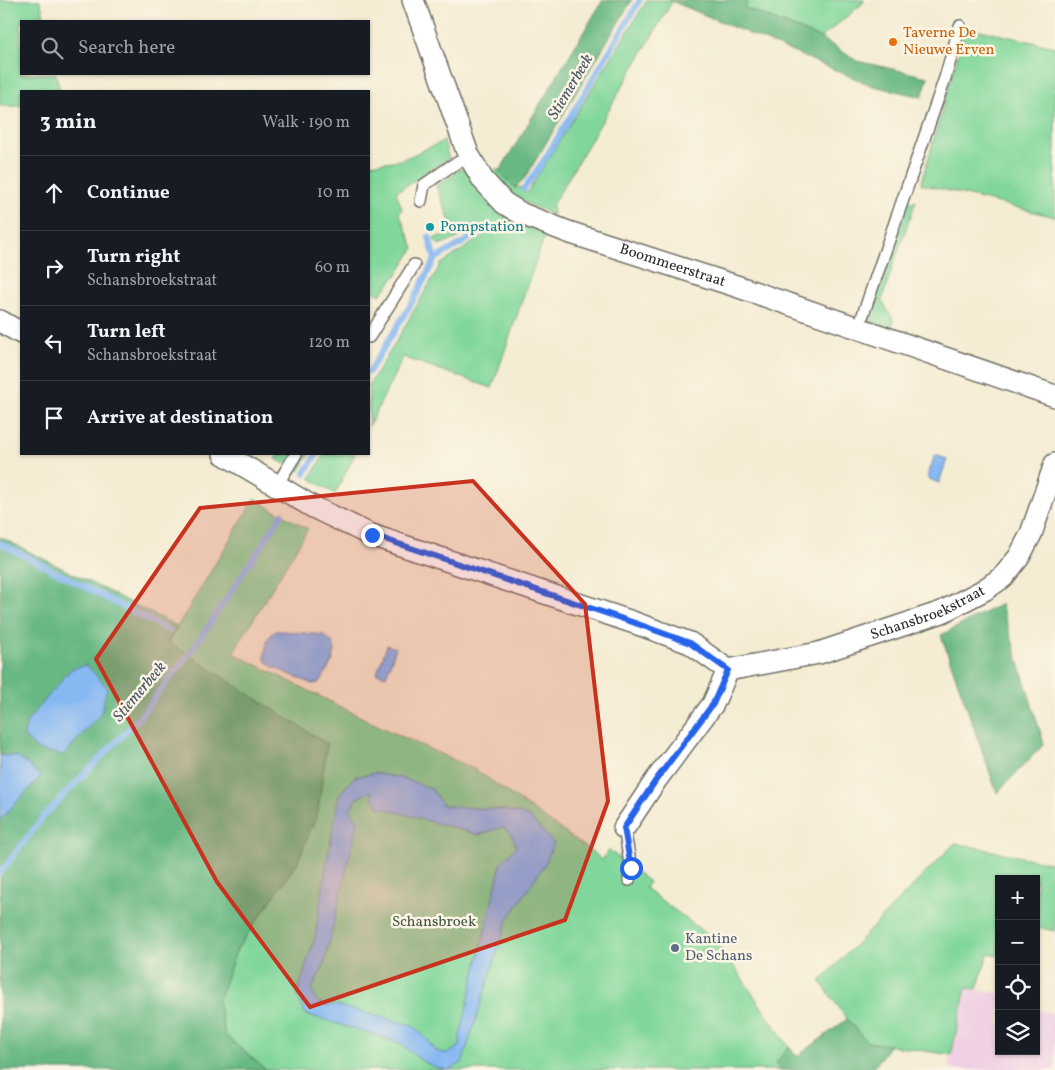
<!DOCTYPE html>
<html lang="en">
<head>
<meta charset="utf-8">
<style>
  :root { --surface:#171b24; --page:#242831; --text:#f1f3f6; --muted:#9ea1a6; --line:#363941 }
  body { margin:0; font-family:Vollkorn,serif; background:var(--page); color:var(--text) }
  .controls { position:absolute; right:15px; bottom:15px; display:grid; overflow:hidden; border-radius:0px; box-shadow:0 1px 4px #0004 }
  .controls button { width:45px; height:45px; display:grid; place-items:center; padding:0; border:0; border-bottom:1px solid var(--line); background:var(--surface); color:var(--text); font:25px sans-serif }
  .stop { position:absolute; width:15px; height:15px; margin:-11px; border:4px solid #2563eb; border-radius:50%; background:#fff }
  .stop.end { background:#2563eb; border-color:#fff; box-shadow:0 1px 5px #0008 }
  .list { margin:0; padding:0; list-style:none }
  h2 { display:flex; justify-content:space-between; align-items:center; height:65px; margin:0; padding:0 20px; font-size:21px }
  h2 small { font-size:16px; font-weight:400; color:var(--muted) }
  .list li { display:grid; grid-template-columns:32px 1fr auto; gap:15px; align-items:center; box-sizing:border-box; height:75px; padding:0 20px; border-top:1px solid var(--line) }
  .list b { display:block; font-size:19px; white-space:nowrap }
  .list p { margin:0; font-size:16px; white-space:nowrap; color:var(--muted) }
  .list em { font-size:16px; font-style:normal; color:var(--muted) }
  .icon { flex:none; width:28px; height:28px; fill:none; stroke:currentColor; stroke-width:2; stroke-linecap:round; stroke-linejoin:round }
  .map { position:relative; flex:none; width:1055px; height:1070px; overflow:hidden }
  .search { position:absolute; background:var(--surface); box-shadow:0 1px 4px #0004; left:20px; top:20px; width:350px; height:55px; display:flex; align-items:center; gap:12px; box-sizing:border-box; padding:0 18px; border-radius:0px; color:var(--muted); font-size:19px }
  .panel { position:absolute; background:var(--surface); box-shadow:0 1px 4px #0004; left:20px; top:90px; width:350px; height:365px; border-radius:0px }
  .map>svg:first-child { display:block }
  .built { fill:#f0d0e4 }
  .green { fill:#81d79b; stroke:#568163 }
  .forest { fill:#68b883; stroke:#4a7257 }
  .water { fill:#86b8f2; stroke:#58728e; fill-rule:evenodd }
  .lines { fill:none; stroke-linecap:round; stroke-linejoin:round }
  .stream { stroke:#86b8f2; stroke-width:6 }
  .service-casing { stroke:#716f66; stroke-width:14 }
  .minor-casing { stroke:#716f66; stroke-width:24 }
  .service { stroke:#fff; stroke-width:11 }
  .minor { stroke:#fff; stroke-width:21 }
  .route { stroke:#2563eb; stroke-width:6 }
  .marked { fill:#c8321e; fill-opacity:0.2; stroke:#c8321e; stroke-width:4; stroke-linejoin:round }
  .food-dot { fill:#e8710a; stroke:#fcf5e5; stroke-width:2 }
  .culture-dot { fill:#0f9aa8; stroke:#fcf5e5; stroke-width:2 }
  .service-dot { fill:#5c6f8a; stroke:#fcf5e5; stroke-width:2 }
  .labels { text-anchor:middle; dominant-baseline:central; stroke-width:5; stroke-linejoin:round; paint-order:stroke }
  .food-label { font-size:15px; fill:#c56008; stroke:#fcf5e5; text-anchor:start }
  .culture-label { font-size:15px; fill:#0d838f; stroke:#fcf5e5; text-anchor:start }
  .street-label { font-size:15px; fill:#2b2b2b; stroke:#fcf5e5 }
  .park-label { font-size:15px; fill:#405647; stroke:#fcf5e5 }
  .service-label { font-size:15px; fill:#4e5e75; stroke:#fcf5e5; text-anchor:start }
  .water-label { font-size:16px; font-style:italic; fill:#465567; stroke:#fcf5e5 }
</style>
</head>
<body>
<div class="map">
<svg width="1055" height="1070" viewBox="0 0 1055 1070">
  <rect width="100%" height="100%" fill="#fcf5e5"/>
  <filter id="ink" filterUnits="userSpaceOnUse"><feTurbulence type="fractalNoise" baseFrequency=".02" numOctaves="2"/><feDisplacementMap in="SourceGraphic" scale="10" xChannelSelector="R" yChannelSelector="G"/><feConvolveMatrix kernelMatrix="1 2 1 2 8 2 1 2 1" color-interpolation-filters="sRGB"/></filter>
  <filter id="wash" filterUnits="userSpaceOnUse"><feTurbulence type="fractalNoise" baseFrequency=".0096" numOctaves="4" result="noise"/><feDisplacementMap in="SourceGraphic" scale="20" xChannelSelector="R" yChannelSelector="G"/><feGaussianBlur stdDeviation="1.12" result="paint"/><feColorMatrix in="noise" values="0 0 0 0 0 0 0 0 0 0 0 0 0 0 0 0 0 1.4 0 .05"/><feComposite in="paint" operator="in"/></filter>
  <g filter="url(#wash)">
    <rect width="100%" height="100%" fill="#f4ecd3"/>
    <path class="built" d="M966,988L999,993V1051H1036V1010L1055,1014V1070H959L948,1067Z"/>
    <path class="green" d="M0,0H40L45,21H21V74H56L60,91H21V106H0Z
      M647,0H669L672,2L552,206L553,215L522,201L509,193L492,175L497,169L515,188L521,187L527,193Z
      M748,0H864L863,3L821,38L745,8Z
      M966,27L1055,47V217L921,184Z
      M444,141L449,159L396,192L402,209L399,213L414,248L398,273L380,295L369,288V164L401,160Z
      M465,168L548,233L543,240L492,388L403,357L369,426V385L391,350L441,264L486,234L478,223L458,238L439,245L433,239L454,231L436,186L455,174L454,171Z
      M916,201L893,265L882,301L894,321L891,329L870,322V314L909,202Z
      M279,454H310L299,471L276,459Z
      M325,454H355L335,494L310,478Z
      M255,498L272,509L308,529L233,653L383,728L476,770L594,853L602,860L609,850L649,882L645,888L717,942L789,1047L798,1056L805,1070H266L225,1035L218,1001L237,949L297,863L318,811L321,783L168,642Z
      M955,843L1055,864V931L1036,927V879H999V956L988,954L977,989L966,988L951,1055L867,1042L847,1019L820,981Z"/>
    <path class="forest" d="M603,0H632L525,178L515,188L499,172Z
      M669,0H748L745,8L821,38L857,61L928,77L922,97L873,86Z
      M0,537L177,626L168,642L327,744L318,812L297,863L237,949L218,1001L225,1035L266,1070H0V820L41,776L18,757L0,755Z
      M1001,604L1044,744L997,793L941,635Z
      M847,1019L867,1042L890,1045L872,1070H780L776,1063L789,1047L798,1056Z"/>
    <path class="water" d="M935,455L947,459L939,483L927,478Z
      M275,631H284L324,635L332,642L335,650L333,660L321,681L318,683L312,684L273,667L265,660V652L268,638Z
      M387,645L396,648L386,676L377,673Z
      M86,665L107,687L101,713L64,755L38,750L24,736L27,722L71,669Z
      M0,755L18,757L41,776L0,820Z
      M375,773L405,779L432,789L442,805L459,807L506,810L528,816L554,843L545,864L507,921L462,1063L450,1070H445L435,1067L422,1061L400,1043L305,1014L297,995L315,937L324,879L339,795L354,777ZM372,791L373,799L379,807L479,835L502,827C511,833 514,837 516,847L501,863L460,1036V1046L447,1054L436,1051L426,1038L414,1026L335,1005L325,1006L315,999L312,989L324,965L358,821L350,810L357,798Z"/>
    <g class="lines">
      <path class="stream" d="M524,189L546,157L640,0
        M429,237L435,259
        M369,372L413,301L435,259L464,242L481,230
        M305,473L317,454
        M0,543L170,631
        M0,873L44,816L138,719L196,645L282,514"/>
    </g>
  </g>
  <g filter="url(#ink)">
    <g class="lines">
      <defs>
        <path id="service" d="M421,201L424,185L451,166L469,157
          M858,329L945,78L960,26
          M369,337L414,265
          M277,485L296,454
          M624,828L631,868L629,880"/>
        <g id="minor">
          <path id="s1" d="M413,0L468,154L483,180L504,203L522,214L568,232L736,286L1055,396"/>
          <path d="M0,321L21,333"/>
          <path id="s2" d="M224,454L313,507L371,535L635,623L690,643L728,670L819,653L942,612L984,590L1003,577L1019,557L1031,534L1055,464"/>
          <path d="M624,828L656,780L713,704L728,670"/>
        </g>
      </defs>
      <use href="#service" class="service-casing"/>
      <use href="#minor" class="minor-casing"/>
      <use href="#service" class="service"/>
      <use href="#minor" class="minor"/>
    </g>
  </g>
  <g class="lines" filter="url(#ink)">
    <path class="route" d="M372,535L635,623L690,643L728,670L713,704L656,780L624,828L631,868"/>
  </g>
  <path class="marked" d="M473,481L585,604L608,801L565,920L310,1007L217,882L96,659L200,508Z"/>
  <circle class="food-dot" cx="893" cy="42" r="5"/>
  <circle class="culture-dot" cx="430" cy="227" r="5"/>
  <circle class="service-dot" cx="675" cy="948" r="5"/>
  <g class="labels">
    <g class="food-label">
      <text x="903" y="33">Taverne De<tspan x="903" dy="17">Nieuwe Erven</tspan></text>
    </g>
    <g class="culture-label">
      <text x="440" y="227">Pompstation</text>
    </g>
    <g class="street-label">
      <text stroke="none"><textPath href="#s1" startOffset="405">Boommeerstraat</textPath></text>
      <text stroke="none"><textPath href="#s2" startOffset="760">Schansbroekstraat</textPath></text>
    </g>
    <g class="park-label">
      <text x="434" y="922">Schansbroek</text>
    </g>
    <g class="service-label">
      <text x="685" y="939">Kantine<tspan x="685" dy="17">De Schans</tspan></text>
    </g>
    <g class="water-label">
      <text transform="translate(571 87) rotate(-59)">Stiemerbeek</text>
      <text transform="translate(140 692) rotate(-50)">Stiemerbeek</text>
    </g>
  </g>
</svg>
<div class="controls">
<button>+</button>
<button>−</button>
<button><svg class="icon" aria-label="locate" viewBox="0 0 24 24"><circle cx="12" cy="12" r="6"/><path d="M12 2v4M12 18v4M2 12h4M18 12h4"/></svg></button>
<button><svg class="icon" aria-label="layers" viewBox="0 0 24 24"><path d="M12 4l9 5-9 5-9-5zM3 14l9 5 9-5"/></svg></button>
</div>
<div class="stop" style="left:631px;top:868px"></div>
<div class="stop end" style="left:372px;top:535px"></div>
<div class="search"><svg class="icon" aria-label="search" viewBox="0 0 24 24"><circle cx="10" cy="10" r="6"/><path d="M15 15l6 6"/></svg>Search here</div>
<section class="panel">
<h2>3 min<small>Walk · 190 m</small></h2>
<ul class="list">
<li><svg class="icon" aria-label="ahead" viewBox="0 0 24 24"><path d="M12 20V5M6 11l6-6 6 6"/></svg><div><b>Continue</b></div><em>10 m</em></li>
<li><svg class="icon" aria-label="right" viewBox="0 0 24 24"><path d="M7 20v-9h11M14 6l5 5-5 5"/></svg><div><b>Turn right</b><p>Schansbroekstraat</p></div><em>60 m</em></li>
<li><svg class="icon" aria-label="left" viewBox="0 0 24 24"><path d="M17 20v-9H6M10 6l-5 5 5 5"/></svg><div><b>Turn left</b><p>Schansbroekstraat</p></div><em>120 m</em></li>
<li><svg class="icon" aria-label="arrive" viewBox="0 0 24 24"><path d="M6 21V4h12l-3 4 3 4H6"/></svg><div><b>Arrive at destination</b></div></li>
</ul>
</section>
</div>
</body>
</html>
